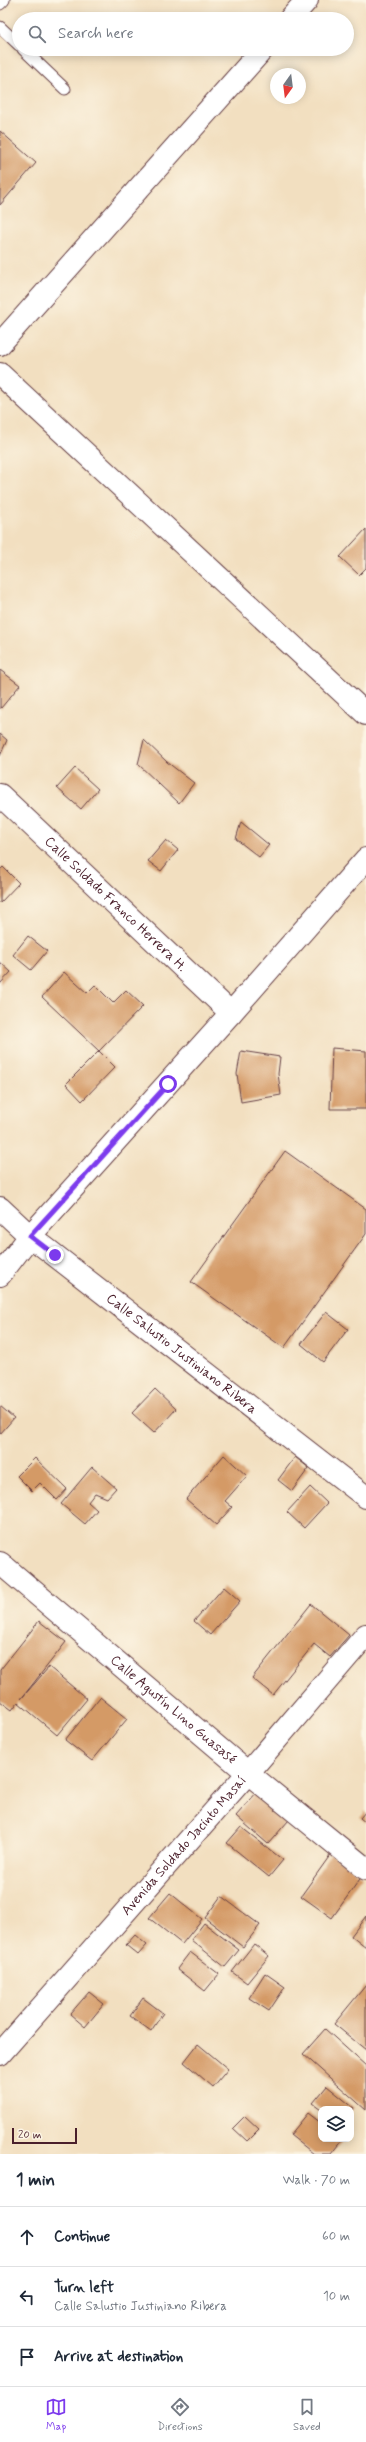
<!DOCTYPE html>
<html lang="en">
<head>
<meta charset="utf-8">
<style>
  :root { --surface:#fff; --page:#f2f2f3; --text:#1f2937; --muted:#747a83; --line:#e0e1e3; --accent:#7c3aed }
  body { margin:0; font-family:Mynerve,sans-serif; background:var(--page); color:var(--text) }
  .controls { position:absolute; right:12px; bottom:12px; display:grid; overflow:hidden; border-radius:8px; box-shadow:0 2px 10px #0003 }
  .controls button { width:36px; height:36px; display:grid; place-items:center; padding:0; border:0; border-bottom:1px solid var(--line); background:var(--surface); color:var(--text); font:20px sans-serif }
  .compass { position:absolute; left:270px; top:68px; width:36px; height:36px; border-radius:50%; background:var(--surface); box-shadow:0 2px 10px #0003; rotate:194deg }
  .scale { position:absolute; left:12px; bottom:10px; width:65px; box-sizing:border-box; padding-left:4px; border:2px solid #4a1f2b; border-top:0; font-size:11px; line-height:14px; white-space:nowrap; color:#4a1f2b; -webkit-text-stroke:3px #fcf5e5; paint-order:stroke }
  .stop { position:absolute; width:12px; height:12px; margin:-9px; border:3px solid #7c3aed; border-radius:50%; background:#fff }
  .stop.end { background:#7c3aed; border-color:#fff; box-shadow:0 1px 4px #0008 }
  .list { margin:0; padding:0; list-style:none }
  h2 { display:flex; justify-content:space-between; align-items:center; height:52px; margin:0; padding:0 16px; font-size:17px }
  h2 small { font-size:13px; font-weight:400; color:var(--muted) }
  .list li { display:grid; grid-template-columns:26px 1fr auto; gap:12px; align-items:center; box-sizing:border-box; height:60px; padding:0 16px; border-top:1px solid var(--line) }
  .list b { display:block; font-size:15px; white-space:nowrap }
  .list p { margin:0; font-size:13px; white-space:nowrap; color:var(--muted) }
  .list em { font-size:13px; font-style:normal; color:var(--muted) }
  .icon { flex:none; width:22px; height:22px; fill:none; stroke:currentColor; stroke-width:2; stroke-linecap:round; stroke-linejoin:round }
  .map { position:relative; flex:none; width:366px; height:2154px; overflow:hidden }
  .search { position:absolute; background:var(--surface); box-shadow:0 2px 10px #0003; left:12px; right:12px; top:12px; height:44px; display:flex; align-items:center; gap:10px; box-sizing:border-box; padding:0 14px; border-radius:22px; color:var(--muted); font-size:15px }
  .sheet { height:232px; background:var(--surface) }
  nav { display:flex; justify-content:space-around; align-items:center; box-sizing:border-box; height:56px; border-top:1px solid var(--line); background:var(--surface); font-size:11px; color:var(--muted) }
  nav a { display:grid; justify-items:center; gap:2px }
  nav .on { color:var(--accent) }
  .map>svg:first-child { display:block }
  .building { fill:#d49a66 }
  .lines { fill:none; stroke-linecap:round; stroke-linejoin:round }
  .service-casing { stroke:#633c41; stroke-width:13 }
  .minor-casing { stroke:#633c41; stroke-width:24 }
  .tertiary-casing { stroke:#633c41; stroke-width:24 }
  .service { stroke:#fff; stroke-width:11 }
  .minor { stroke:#fff; stroke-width:22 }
  .tertiary { stroke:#fff; stroke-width:22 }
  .route { stroke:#7c3aed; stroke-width:5 }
  .labels { text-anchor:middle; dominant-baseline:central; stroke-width:4; stroke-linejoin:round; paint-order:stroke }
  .street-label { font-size:14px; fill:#4a1f2b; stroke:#fcf5e5 }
</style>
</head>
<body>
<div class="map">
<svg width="366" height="2154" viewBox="0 0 366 2154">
  <rect width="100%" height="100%" fill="#fcf5e5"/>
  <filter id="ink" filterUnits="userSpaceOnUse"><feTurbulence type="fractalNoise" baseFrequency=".025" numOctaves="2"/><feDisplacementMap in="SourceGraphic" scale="8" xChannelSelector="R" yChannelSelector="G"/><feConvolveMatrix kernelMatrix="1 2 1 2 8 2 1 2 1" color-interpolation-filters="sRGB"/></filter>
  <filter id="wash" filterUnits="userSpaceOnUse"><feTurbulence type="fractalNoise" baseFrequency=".012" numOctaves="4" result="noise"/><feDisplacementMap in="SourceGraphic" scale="16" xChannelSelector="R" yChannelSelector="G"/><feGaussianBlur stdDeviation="0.9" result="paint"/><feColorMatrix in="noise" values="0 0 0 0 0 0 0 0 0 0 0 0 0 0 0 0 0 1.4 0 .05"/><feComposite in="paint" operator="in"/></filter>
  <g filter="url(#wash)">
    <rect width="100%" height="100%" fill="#f2dfc0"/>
    <g id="blocks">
      <path class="building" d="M0,131L36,163L0,205Z
        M366,529V568L359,575L340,557Z
        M0,670L20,685L1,708H0Z
        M0,734L7,740L0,756Z
        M144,740L167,762L194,783L179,803L138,764Z
        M75,768L98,789L81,809L57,788Z
        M241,822L269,845L259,857L236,839Z
        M166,840L178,850L161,871L148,861Z
        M3,867L19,883L0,903V870Z
        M28,936L47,951L31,970L13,955Z
        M0,962L11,972L0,984Z
        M64,972L87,993L95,985L113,1003L126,990L143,1006L99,1051L42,997Z
        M332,1048L366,1051V1109H330Z
        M99,1051L115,1067L82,1101L66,1084Z
        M241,1051L280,1057L278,1074L281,1095L241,1102L237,1074Z
        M285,1151L366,1209V1234L284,1348L191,1282Z
        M326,1312L348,1329L323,1362L301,1344Z
        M155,1389L176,1409L154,1433L132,1413Z
        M0,1406L14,1418L0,1434Z
        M224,1455L247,1476L225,1501L232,1507L216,1525L186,1499Z
        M295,1457L309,1468L292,1491L278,1480Z
        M35,1458L67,1489L57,1500L40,1483L32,1491L17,1476Z
        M92,1467L116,1488L107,1498L95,1493L88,1502L97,1510L85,1524L61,1504Z
        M310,1487L327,1503L304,1528L287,1512Z
        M224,1587L240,1601L210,1635L194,1621Z
        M311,1604L349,1635L330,1657L314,1644L273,1695L252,1678Z
        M39,1621L66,1642L21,1699L49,1667L87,1699L57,1735L18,1702L12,1710L0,1701V1670Z
        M100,1697L127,1719L92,1761L65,1740Z
        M257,1792L289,1820L268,1844L236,1816Z
        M366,1811V1823L360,1818Z
        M241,1827L283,1860L269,1877L227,1843Z
        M331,1854L362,1876L332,1918L301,1896Z
        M170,1893L202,1919L182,1944L149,1918Z
        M221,1896L260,1925L243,1947L205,1918Z
        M366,1916V1948L351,1936Z
        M204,1923L239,1950L225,1967L191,1940Z
        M135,1935L147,1945L138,1955L126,1945Z
        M254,1944L269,1956L247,1983L232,1972Z
        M190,1952L219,1974L205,1991L177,1969Z
        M265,1973L285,1987L269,2011L249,1998Z
        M366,1985V2050L334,2024Z
        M89,1992L104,2004L85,2027L70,2014Z
        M143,1998L163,2013L151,2031L130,2016Z
        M325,2029L366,2066V2110L303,2054Z
        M198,2044L228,2069L213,2087L184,2062Z
        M327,2086L354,2108L351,2112V2109H321L313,2103Z
        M308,2113L321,2123V2139L342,2140L331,2154H314L290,2135Z
        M245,2116L259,2129L247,2141L233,2128Z"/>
    </g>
  </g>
  <g filter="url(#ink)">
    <use href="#blocks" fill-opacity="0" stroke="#633c41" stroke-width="1"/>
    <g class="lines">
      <defs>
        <path id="service" d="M0,4L4,0
          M0,27L19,45
          M23,49L65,89"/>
        <g id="minor">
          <path d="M0,374L366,714"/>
          <path id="s1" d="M0,795L231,1013"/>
          <path id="s2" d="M0,1208L30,1236L366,1497"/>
          <path d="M0,1275L30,1236L231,1013L366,859"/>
          <path id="s3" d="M0,1563L248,1773L366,1869"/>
          <path id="s4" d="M0,2054L248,1773L366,1635"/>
        </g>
        <path id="tertiary" d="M290,19L307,0
          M0,344L263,49"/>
      </defs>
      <use href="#service" class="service-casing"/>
      <use href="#minor" class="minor-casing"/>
      <use href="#tertiary" class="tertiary-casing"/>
      <use href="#service" class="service"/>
      <use href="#minor" class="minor"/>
      <use href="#tertiary" class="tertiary"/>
    </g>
  </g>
  <g class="lines" filter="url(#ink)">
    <path class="route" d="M55,1255L30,1236L168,1084"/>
  </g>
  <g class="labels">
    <g class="street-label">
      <text stroke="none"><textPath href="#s1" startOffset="159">Calle Soldado Franco Herrera H.</textPath></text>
      <text stroke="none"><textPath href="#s2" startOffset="233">Calle Salustio Justiniano Ribera</textPath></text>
      <text stroke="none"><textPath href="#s3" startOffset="227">Calle Agustín Lino Guasasé</textPath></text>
      <text stroke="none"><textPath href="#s4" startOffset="278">Avenida Soldado Jacinto Masaí</textPath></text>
    </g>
  </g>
</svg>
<div class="controls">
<button><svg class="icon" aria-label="layers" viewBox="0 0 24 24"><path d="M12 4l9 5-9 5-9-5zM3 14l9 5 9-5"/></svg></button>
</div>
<svg class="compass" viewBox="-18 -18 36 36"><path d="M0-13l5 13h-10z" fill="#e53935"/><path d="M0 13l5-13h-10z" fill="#747a83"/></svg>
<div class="scale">20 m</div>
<div class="stop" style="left:168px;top:1084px"></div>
<div class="stop end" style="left:55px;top:1255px"></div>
<div class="search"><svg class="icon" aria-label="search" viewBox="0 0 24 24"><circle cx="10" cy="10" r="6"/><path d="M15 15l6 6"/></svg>Search here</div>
</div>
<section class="sheet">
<h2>1 min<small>Walk · 70 m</small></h2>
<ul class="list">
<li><svg class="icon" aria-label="ahead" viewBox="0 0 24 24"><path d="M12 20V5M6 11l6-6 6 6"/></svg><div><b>Continue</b></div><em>60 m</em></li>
<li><svg class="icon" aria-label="left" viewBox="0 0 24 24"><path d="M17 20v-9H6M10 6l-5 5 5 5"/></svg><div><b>Turn left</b><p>Calle Salustio Justiniano Ribera</p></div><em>10 m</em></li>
<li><svg class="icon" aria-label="arrive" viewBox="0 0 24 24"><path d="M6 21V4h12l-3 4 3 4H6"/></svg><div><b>Arrive at destination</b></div></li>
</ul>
</section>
<nav>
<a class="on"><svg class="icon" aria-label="map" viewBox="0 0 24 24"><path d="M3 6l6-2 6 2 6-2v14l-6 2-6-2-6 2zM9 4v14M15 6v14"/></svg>Map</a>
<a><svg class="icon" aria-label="directions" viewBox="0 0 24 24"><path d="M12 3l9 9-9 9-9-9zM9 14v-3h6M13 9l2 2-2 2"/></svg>Directions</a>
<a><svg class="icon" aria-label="saved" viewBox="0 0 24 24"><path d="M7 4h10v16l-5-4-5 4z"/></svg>Saved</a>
</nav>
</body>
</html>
